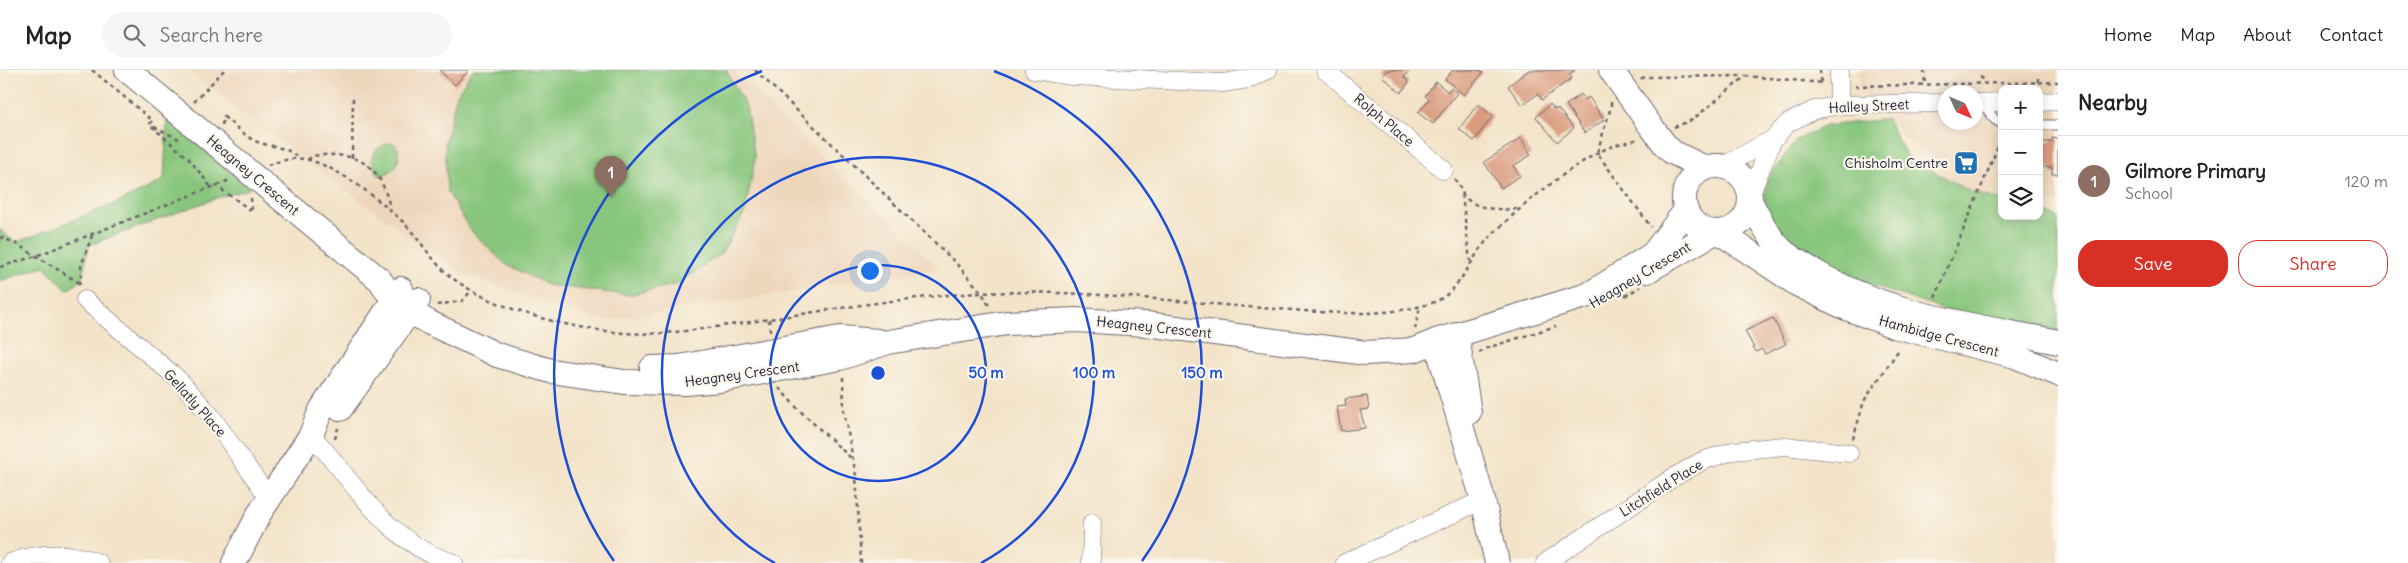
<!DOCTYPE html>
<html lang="en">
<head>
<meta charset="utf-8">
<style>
  :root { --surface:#fff; --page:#f6f6f6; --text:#222; --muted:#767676; --line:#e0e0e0; --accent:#d93025 }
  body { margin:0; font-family:Delius,sans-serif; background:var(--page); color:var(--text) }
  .controls { position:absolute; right:15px; top:15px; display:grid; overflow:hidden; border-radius:10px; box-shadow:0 2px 12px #0003 }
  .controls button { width:45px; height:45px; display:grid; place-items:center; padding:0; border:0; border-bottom:1px solid var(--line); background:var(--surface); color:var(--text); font:25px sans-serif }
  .compass { position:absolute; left:1938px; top:15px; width:45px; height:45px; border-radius:50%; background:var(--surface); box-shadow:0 2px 12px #0003; rotate:134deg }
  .you { position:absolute; left:869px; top:200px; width:18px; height:18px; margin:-12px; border:4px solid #fff; border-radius:50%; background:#1a73e8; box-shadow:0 0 0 8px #1a73e833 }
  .badge { display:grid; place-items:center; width:32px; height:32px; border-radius:50%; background:var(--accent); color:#fff; font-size:16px; font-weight:700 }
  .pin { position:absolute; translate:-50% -41px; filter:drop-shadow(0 1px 2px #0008) }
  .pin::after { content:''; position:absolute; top:26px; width:18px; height:15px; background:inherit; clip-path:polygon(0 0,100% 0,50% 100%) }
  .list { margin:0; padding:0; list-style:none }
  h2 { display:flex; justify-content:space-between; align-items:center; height:65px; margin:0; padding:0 20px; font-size:21px }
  h2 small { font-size:16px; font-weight:400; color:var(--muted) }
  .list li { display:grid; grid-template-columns:32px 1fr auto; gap:15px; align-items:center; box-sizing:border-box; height:90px; padding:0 20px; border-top:1px solid var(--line) }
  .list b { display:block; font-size:19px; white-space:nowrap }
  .list p { margin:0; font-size:16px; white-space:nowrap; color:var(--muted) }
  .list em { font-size:16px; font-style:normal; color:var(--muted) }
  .actions { display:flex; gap:10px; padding:15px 20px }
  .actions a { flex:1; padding:11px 0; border:1px solid var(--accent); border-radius:20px; text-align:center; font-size:18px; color:var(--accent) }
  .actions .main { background:var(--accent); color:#fff }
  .icon { flex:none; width:28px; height:28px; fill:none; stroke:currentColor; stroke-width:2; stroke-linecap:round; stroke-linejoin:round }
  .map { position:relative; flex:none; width:2058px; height:493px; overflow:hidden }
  header { display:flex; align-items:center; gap:30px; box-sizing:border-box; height:70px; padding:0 25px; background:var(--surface); border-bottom:1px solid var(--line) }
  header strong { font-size:24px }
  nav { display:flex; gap:28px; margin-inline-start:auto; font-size:18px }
  .search { width:350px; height:45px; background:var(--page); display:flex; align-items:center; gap:12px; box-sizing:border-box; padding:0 18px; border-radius:28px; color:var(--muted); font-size:19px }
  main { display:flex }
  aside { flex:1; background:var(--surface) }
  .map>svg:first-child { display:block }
  .built { fill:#eed6bb; fill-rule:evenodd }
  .green { fill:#88c67d; stroke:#55745c }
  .building { fill:#da9b7f }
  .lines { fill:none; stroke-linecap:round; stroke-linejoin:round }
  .lane-casing { stroke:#6b666c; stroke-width:11 }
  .street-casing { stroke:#6b666c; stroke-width:19 }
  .secondary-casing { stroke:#6b666c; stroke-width:26 }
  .path { stroke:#6b666c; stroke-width:2.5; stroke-dasharray:4 4; stroke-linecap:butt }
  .lane { stroke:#fff; stroke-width:9 }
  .street { stroke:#fff; stroke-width:18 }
  .secondary { stroke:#fff; stroke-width:24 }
  .secondary-bridge-casing { stroke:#6b666c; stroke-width:26; stroke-linecap:butt }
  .secondary-bridge { stroke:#fff; stroke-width:24 }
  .ring { fill:none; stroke:#1d4ed8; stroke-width:2.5 }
  .labels { text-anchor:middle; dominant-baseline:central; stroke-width:4.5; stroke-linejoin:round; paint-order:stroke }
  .street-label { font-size:14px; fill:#22223b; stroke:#fbf7ec }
  .poi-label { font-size:14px; fill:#22223b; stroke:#fbf7ec; text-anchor:end }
  .centre { fill:#1d4ed8; stroke:#fbf7ec; stroke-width:2.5 }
  .ring-label { font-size:15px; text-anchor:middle; font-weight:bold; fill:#1d4ed8; stroke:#fbf7ec; stroke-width:4.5; stroke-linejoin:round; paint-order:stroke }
</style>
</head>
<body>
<header>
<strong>Map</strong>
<div class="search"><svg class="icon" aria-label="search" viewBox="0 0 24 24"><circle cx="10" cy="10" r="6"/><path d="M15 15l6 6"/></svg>Search here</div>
<nav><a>Home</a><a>Map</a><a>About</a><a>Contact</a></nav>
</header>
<main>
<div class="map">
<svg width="2058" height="493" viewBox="0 0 2058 493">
  <rect width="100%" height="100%" fill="#fbf7ec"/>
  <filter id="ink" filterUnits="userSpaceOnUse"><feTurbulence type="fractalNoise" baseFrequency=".02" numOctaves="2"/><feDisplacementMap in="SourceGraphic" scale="10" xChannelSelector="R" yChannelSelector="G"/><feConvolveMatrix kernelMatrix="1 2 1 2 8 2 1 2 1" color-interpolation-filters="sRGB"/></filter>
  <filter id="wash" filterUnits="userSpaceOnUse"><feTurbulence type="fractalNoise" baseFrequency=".0096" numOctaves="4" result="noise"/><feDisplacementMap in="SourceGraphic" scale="20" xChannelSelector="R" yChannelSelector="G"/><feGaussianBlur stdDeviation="1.12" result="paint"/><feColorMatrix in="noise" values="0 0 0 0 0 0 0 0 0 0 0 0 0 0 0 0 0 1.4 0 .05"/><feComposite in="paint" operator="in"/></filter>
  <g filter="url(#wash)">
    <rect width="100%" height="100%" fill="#f3e3c8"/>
    <path class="built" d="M188,0H732L940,199L602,251L460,203L258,56Z
      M1859,0H2058V134H2039V19H2002V134H1972L1860,22ZM1946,22H1976V52H1946Z"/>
    <path class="green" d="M473,0H726L746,37L755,89L745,142L721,184L677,214L629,225L548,215L505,194L470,160L447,121L445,72L457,24Z
      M167,49L250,119L222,126L89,175L81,211L67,220L44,196L0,211V159L15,173L119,132L164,110Z
      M1887,49L1906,86L1971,122L2002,131V146H2039V141L2058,147V264L1944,240L1844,206L1776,160L1764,136L1767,109L1797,70L1825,56Z
      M389,73L395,74C404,87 395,105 379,105C367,91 371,78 389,73Z"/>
    <g id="blocks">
      <path class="building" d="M439,0H469L455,15Z
        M1387,0H1410L1404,7L1409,12L1401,23L1382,6Z
        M1453,0H1479L1483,3L1464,25L1445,9Z
        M1529,0H1575L1569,4L1572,8L1542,30L1538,24L1522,35L1508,16Z
        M1436,12L1448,22L1451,18L1457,23L1433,54L1418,43L1429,29L1425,26Z
        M1581,24L1585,30L1589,27L1604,50L1585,63L1566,35Z
        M1478,34L1493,46L1474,71L1459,59Z
        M1550,34L1555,40L1557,38L1574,58L1557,72L1536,47Z
        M1521,68L1531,85L1513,96L1520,106L1501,118L1484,92Z
        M2052,68L2058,69V104H2052V97H2039V72H2052Z
        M1773,248L1786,274L1765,284L1762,279L1756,282L1745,261Z
        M1367,326L1369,339L1360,340L1365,358L1341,361L1337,337L1346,336L1345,329Z"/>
    </g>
  </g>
  <g filter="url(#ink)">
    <use href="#blocks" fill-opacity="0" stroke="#6b666c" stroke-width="1"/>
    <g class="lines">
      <defs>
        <path id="lane" d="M1983,33L1994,49L2002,54
          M2039,55H2058"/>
        <path id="street" d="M1034,0L1072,6L1223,13L1248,9L1268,0
          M1325,0L1444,100
          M1839,0V35
          M2039,32L2058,31
          M1976,33L2002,32
          M1723,96L1773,69L1788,53L1814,40L1839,35L1946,33
          M1750,125L1773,69
          M85,230L178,309L211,346L269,428
          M311,365C358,415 384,472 454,493
          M10,493C40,482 69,481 99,493
          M1091,493L1092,453
          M1345,493L1483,430
          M1545,493L1674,407L1702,391L1733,381L1784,376L1849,383"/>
        <path id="secondary" d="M127,0L241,95
          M1611,0L1650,55
          M1666,76L1672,82L1705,98
          M1684 129a33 33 0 1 1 66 0a33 33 0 1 1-66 0Z
          M256,108L380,210L393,230L411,242L430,253L497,285L551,301L624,312L686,313L720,310L840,288L888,272L1007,253L1076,250L1146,254L1366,283L1414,280L1436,271L1588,225L1653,184L1686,140
          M1750,131C1759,148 1769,168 1783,181C1792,189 1803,194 1812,200C1886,245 1974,255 2058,272
          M1719,162L1797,214L1844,237L1894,256L2015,286L2058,304
          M1647,201L1715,162
          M1457,266L1469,342
          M1436,271L1483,430L1497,493
          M652,298L679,297L840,268L878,271
          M340,339L418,230
          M234,493L259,444L311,365L321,340L401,219"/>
      </defs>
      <use href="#lane" class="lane-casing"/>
      <use href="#street" class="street-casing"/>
      <use href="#secondary" class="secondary-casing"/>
      <path class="path" d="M92,0L153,51L149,54L189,89L211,117
        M755,0L955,192L982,223L990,237
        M1820,0L1821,13
        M1924,0L1925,15
        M1981,6L1982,14
        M1641,9L1644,7L1745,6
        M2038,12V4
        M1855,16L2058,12
        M194,32L224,0
        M1611,32V37L1597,83L1651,157
        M222,55L224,47C234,55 244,65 255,71C268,77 290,76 298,89
        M154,57L179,69
        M1674,57L1692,50L1746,6L1824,13
        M352,88L353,26
        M308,90L312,86C344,82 374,87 385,121C387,127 390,134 389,139
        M268,95C280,91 292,87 305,89C336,95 382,131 405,154C422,172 434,195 455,210C499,241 571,259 625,263C665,266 705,258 744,253C809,243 873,232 938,226C1049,215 1164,231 1275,239C1327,242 1381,249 1432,233C1460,224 1470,187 1490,167C1518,138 1573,93 1610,77C1619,73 1629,72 1638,69
        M1454,109C1460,114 1460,120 1464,126C1475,140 1501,140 1516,139L1518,142
        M215,115L252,141
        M1462,125L1470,191
        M251,128L252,140
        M0,167L15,173L78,212
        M0,197L36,186L230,110
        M78,214L81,211V196L93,163
        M1625,226L1640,217
        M1935,228L2002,67
        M437,235L462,231L472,220
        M769,249L770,261
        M1415,259L1420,236
        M1479,283L1484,279L1556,256
        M843,307L844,342L856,405L861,493
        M779,318L798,339L852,389
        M335,369L338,358
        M1853,369L1864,331L1900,278"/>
      <use href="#lane" class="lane"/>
      <use href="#street" class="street"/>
      <use href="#secondary" class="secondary"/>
      <defs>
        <path id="secondary-bridge" d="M1650,55L1666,76
          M241,95L256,108"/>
      </defs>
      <use href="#secondary-bridge" class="secondary-bridge-casing"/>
      <use href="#secondary-bridge" class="secondary-bridge"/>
    </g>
  </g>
  <g class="ring">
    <circle cx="878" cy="303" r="108"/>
    <path d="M775 493A216 216 0 1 1 981 493"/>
    <path d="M614 491A324 324 0 0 1 762 1M994 1A324 324 0 0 1 1142 491"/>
  </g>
  <defs>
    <symbol id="supermarket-square" viewBox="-11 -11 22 22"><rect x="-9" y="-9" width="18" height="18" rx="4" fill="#1f6fb2" stroke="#fbf7ec"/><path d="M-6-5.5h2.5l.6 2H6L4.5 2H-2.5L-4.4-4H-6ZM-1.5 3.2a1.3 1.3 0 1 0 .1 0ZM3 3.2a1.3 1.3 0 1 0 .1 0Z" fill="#fff"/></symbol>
  </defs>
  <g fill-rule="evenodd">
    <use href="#supermarket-square" x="1952" y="79" width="28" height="28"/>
  </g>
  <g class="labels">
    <g class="street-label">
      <text transform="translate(1869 36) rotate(-3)">Halley Street</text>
      <text transform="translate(1384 50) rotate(40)">Rolph Place</text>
      <text transform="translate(253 105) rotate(40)">Heagney Crescent</text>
      <text transform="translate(1640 205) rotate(-31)">Heagney Crescent</text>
      <text transform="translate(1154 257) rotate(6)">Heagney Crescent</text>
      <text transform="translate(1939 266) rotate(15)">Hambidge Crescent</text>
      <text transform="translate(742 304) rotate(-8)">Heagney Crescent</text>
      <text transform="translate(195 333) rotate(48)">Gellatly Place</text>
      <text transform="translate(1661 418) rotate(-32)">Litchfield Place</text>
    </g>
    <g class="poi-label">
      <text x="1948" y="93">Chisholm Centre</text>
    </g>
  </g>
  <circle cx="878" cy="303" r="8" class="centre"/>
  <g class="ring-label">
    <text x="986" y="308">50 m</text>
    <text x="1094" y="308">100 m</text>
    <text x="1202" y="308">150 m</text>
  </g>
</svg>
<div class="controls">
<button>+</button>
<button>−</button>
<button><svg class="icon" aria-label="layers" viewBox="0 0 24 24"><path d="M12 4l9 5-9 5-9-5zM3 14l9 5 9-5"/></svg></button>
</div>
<svg class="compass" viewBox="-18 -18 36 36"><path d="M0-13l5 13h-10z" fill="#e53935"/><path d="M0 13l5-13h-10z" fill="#767676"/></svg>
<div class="you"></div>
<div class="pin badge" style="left:611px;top:127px;background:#8d6e63">1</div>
</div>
<aside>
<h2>Nearby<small></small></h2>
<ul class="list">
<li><span class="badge" style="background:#8d6e63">1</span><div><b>Gilmore Primary</b><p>School</p></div><em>120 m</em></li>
</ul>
<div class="actions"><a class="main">Save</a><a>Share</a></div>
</aside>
</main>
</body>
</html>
